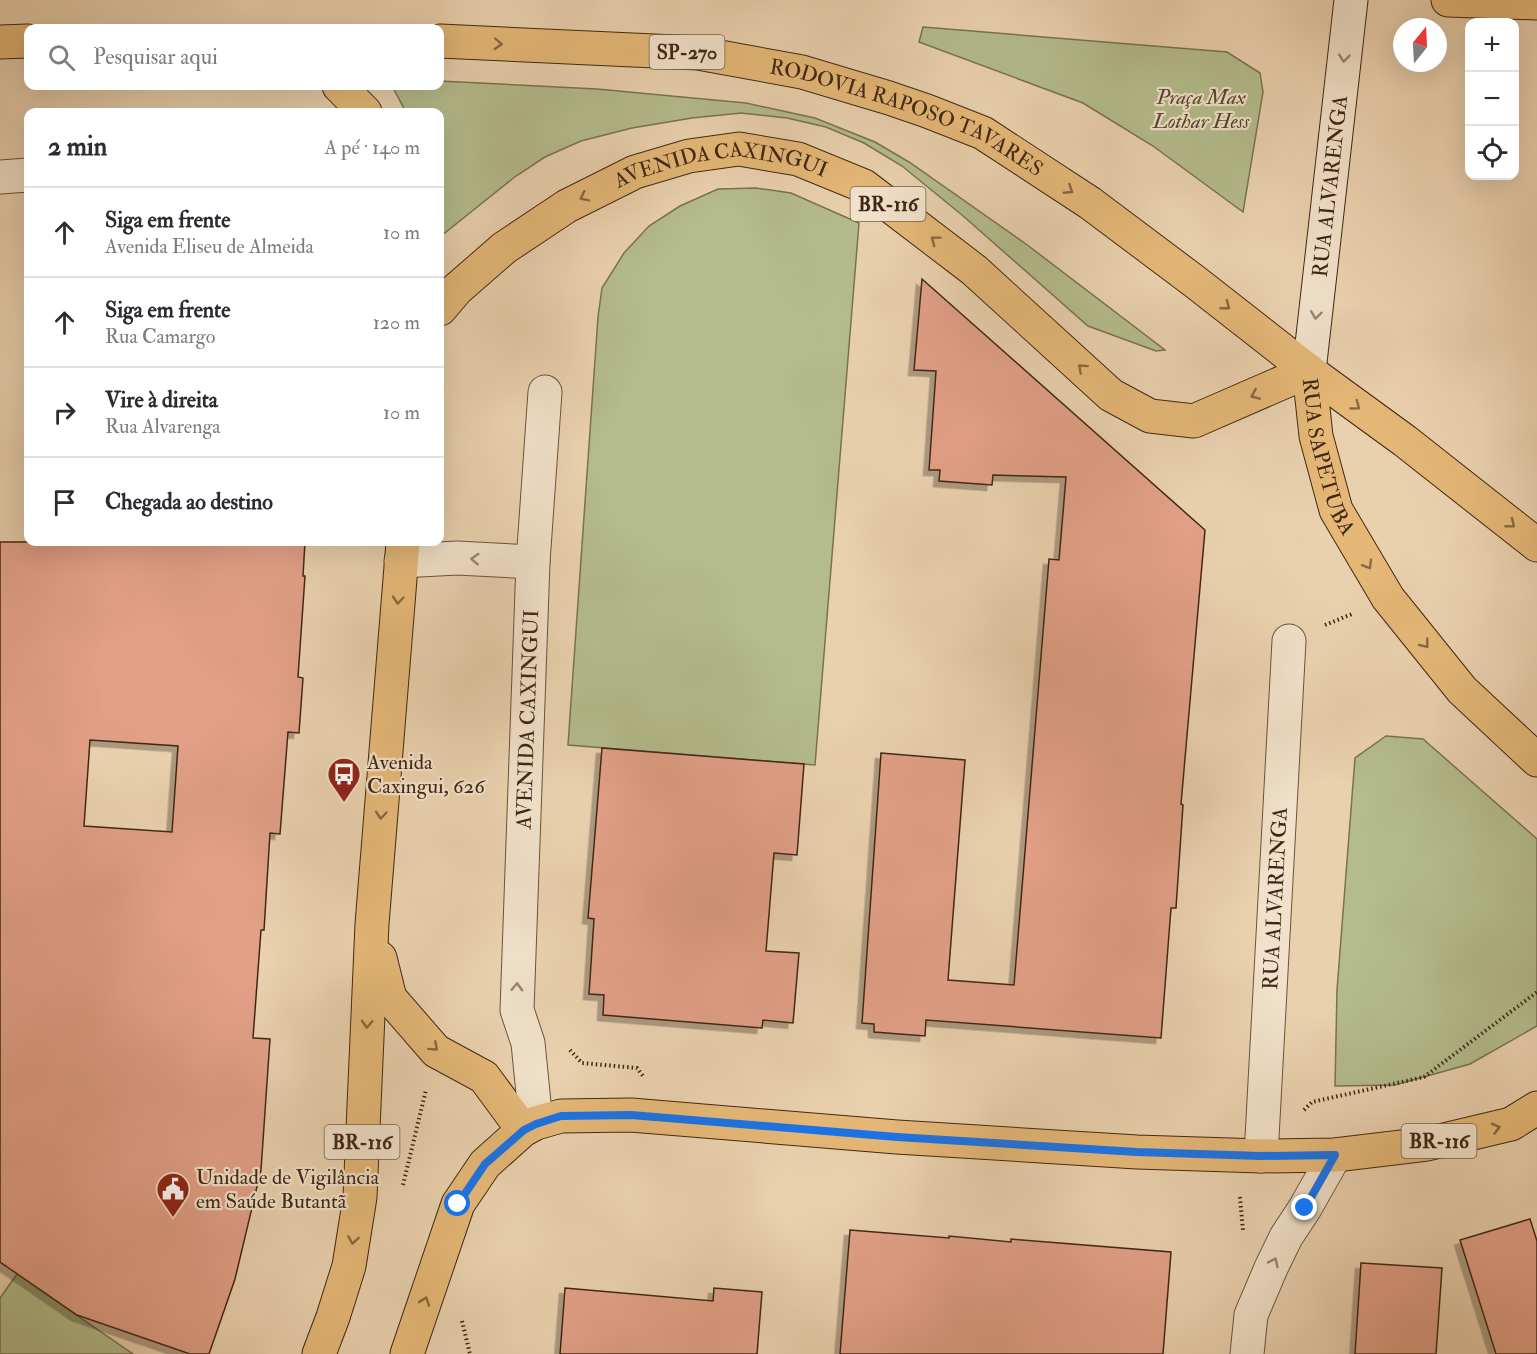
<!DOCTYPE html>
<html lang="pt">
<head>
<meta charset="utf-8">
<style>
  :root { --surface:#fff; --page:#f2f2f3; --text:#2b2b33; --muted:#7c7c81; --line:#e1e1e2 }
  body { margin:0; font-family:"IM FELL Double Pica",serif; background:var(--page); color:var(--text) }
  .controls { position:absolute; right:18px; top:18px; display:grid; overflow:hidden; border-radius:12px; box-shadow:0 6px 24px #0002 }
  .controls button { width:54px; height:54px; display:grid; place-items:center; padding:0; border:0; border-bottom:2px solid var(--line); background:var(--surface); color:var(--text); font:30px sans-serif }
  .compass { position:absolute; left:1393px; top:18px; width:54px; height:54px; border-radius:50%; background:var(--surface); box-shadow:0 6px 24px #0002; rotate:18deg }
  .stop { position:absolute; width:18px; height:18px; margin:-14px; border:4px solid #1a73e8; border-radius:50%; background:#fff }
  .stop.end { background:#1a73e8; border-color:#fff; box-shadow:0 2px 6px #0008 }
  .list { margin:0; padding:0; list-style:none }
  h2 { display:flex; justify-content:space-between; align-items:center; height:78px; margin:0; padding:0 24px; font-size:26px }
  h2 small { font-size:20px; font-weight:400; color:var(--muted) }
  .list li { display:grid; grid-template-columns:39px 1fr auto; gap:18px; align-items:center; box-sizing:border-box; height:90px; padding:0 24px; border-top:2px solid var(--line) }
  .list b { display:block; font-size:22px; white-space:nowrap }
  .list p { margin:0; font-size:20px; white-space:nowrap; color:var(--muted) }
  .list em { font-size:20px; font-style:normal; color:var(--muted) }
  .icon { flex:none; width:33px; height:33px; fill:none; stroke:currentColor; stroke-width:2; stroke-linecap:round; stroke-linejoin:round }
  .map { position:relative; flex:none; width:1537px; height:1354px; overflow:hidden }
  .search { position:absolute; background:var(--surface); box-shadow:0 6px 24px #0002; left:24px; top:24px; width:420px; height:66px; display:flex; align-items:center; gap:15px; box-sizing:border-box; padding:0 21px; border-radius:12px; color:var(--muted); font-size:22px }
  .panel { position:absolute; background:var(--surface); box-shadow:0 6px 24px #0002; left:24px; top:108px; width:420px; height:438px; border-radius:12px }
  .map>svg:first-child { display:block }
  .green { fill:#b4bc8c; stroke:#7a7250; stroke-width:1.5 }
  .building { fill:#e2a087; stroke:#3f2715; stroke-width:1.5; fill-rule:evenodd; filter:url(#shadow) }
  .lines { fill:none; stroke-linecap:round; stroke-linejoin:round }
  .minor-casing { stroke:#6a523b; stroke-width:35 }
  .tertiary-casing { stroke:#6a523b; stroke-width:35 }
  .secondary-casing { stroke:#3f2715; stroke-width:35 }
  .primary-casing { stroke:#3f2715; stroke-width:35 }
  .trunk-casing { stroke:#3f2715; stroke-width:35 }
  .motorway-casing { stroke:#3f2715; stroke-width:35 }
  .path { stroke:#3f2715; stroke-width:4; stroke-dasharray:1.5 3; stroke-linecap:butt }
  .minor { stroke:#f1e1ca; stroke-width:33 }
  .tertiary { stroke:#f1e1ca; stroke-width:33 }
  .secondary { stroke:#f1e1ca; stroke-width:33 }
  .primary { stroke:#e5b877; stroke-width:33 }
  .trunk { stroke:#e5b877; stroke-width:33 }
  .motorway { stroke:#e5b877; stroke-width:33 }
  .oneway { stroke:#8a6841 }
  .oneway2 { stroke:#988470 }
  .route { stroke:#1a73e8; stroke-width:8 }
  .labels { text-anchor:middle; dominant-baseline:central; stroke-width:4.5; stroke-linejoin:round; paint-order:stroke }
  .shield { fill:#f1e1ca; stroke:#745f4b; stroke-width:1.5 }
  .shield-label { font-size:20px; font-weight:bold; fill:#3f2715 }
  .park-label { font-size:21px; font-style:italic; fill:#56452d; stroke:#f1e1ca }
  .street-label { font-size:21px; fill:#3f2715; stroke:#f1e1ca }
  .poi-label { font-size:21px; fill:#3f2715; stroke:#f1e1ca; text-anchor:start }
</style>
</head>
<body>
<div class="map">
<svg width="1537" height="1354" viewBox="0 0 1537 1354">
  <defs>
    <filter id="shadow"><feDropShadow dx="-5.5" dy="5.5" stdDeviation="0" flood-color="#0004"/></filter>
  </defs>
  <rect width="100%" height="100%" fill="#ead1ae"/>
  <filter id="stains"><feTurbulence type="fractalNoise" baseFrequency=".00333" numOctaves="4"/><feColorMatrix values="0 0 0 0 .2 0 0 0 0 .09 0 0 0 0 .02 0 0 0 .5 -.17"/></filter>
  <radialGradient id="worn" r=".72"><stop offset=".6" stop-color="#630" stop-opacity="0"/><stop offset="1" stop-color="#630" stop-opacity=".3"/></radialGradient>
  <path class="green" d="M923,27L1227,52L1260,73L1263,92L1243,212L1153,146L1083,103L919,42Z
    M440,81L597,89L746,103L815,118L875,142L909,162L1026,244L1165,350L1156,351L1088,326L962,215L902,166L864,143L826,127L787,118L741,113L692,118L632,128L581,141L545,157L516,176L441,236L440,112H406L392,86H440Z
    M756,188L791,193L859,223L815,765L568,745L598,317L602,288L624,253L649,226L680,206L718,189Z
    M1386,736L1423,739L1537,839V1026L1470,1064L1395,1085L1335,1086L1337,990L1355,758Z
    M17,1274L133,1354H0V1298Z"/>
  <path class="building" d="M922,279L1205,530L1181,804L1183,805L1176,908H1171L1161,1038L926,1020L925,1036L874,1032V1024L862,1023L881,753L965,760L948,980L1014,985L1049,559L1059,560L1066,477L993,475L992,485L939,481L940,470H929L936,371L914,370Z
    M0,542H305L303,576H305L298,677L303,678L299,733L288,732L280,834L270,833L264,930H261L253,1038L270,1039L261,1170L235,1279L209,1354H190L77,1315L0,1262ZM90,740L178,746L172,832L84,826Z
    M602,748L804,764L797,855L774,853L766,951L799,953L793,1023L763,1020L762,1028L603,1015L604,995L589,994L594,919L588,918Z
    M1530,1219L1537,1241V1354H1496L1460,1240Z
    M850,1230L949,1238V1236L1011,1242V1239L1171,1252L1163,1354H840Z
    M1361,1263L1442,1268L1436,1354H1355Z
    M565,1288L713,1301L714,1288L762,1292L757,1354H560Z"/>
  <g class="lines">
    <defs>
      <g id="minor">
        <path d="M0,177L28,175"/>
        <path d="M401,561L457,558L533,562"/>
        <path id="s1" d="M536,1123L528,1043L517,1010L533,562L545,392"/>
        <path id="s2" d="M1261,1156L1289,641"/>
      </g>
      <path id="tertiary" d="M1247,1354L1251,1315L1271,1268L1286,1237L1305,1208L1335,1155"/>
      <g id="secondary">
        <path id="s3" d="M1309,371L1351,0"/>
      </g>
      <g id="primary">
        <path id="s4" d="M440,309L457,289L504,248L567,206L635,172L689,156L739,149L798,159L864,186L974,270L1111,395L1150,416L1194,421L1309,371"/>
        <path d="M380,958L390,998L436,1051L484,1077L523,1130"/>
        <path d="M319,1354L333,1317L349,1266L360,1197L372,924L403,542"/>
        <path d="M407,1354L458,1204L485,1164L523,1130L536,1123L561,1116L631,1115L897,1137L1137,1152L1261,1156L1335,1155L1427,1144L1511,1124L1537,1108"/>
      </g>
      <g id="trunk">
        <path d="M1448,0L1537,3"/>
        <path id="s5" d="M1309,371L1316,436L1336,510L1388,598L1462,690L1537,760"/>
        <path d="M1309,371L1405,441L1537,545"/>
      </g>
      <g id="motorway">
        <path id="s6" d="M440,41L698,53L802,72L889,98L927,111L983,133L1090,203L1194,281L1309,371"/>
        <path d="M0,42L28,41"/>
        <path d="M339,86L365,112"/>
      </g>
    </defs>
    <use href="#minor" class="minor-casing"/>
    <use href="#tertiary" class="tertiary-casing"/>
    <use href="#secondary" class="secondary-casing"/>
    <use href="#primary" class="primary-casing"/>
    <use href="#trunk" class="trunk-casing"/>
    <use href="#motorway" class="motorway-casing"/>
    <path class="path" d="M1325,625L1352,614
      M570,1050L582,1063L637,1068L643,1076
      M1304,1110L1312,1102L1424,1077L1537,992
      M403,1185L426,1090
      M1240,1197L1243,1231
      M462,1321L470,1354"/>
    <use href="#minor" class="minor"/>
    <use href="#tertiary" class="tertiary"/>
    <use href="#secondary" class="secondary"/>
    <use href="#primary" class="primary"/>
    <use href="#trunk" class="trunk"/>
    <use href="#motorway" class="motorway"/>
  </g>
  <defs><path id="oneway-chevron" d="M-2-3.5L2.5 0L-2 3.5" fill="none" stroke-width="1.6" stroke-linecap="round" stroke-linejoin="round" transform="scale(1.5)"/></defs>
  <g class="oneway">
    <use href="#oneway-chevron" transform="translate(498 44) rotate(3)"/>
    <use href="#oneway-chevron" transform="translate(1069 190) rotate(33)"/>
    <use href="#oneway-chevron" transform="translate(584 197) rotate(154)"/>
    <use href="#oneway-chevron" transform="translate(935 240) rotate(-143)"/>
    <use href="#oneway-chevron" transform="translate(1226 306) rotate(38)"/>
    <use href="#oneway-chevron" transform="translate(1082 368) rotate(-138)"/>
    <use href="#oneway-chevron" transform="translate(1255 395) rotate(157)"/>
    <use href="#oneway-chevron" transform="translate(1356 406) rotate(36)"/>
    <use href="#oneway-chevron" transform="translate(1511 524) rotate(39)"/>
    <use href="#oneway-chevron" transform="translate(1368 565) rotate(59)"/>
    <use href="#oneway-chevron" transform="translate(398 600) rotate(95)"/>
    <use href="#oneway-chevron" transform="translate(1425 644) rotate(51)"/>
    <use href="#oneway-chevron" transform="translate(381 815) rotate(95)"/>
    <use href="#oneway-chevron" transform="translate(367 1024) rotate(93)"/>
    <use href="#oneway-chevron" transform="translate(434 1047) rotate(42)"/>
    <use href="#oneway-chevron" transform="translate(1496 1128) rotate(-14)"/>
    <use href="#oneway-chevron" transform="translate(353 1240) rotate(99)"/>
    <use href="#oneway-chevron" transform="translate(425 1301) rotate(-71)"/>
  </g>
  <g class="oneway2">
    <use href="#oneway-chevron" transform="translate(1344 58) rotate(96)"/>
    <use href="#oneway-chevron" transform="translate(1316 315) rotate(97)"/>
    <use href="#oneway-chevron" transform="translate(475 559) rotate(-177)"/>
    <use href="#oneway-chevron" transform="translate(517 987) rotate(-88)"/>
    <use href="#oneway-chevron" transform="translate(1274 1262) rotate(-65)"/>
  </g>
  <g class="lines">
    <path class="route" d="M458,1204L485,1164L524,1130L536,1124L561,1116L631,1115L897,1137L1137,1152L1261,1156L1335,1155L1305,1208"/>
  </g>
  <defs>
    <symbol id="bus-pin" viewBox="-11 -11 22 30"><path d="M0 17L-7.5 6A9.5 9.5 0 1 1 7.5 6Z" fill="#8f2418" stroke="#f1e1ca"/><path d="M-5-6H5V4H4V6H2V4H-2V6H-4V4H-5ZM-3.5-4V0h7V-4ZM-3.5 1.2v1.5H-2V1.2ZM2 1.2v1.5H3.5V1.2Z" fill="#fff"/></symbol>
    <symbol id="civic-pin" viewBox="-11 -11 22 30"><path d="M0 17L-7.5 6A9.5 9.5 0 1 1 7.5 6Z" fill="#8f2418" stroke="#f1e1ca"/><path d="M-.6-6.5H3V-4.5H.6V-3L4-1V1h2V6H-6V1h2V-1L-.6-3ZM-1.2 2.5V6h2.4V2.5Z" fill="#fff"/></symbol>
  </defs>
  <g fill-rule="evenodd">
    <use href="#bus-pin" x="325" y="755" width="38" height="52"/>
    <use href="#civic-pin" x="154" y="1170" width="38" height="52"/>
  </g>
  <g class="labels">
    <g class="shield">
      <rect x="649.5" y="35" width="75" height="34" rx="4.5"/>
      <rect x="850.5" y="187" width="75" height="34" rx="4.5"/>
      <rect x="1401.5" y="1124" width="75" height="34" rx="4.5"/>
      <rect x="324.5" y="1125" width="75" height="34" rx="4.5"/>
    </g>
    <g class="shield-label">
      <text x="687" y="52">SP-270</text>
      <text x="888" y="204">BR-116</text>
      <text x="1439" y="1141">BR-116</text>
      <text x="362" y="1142">BR-116</text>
    </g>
    <g class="park-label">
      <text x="1201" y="97">Praça Max<tspan x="1201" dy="24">Lothar Hess</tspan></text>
    </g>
    <g class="street-label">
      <text stroke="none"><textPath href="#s6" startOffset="478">RODOVIA RAPOSO TAVARES</textPath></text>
      <text stroke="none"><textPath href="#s4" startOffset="328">AVENIDA CAXINGUI</textPath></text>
      <text stroke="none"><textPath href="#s3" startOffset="186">RUA ALVARENGA</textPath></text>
      <text stroke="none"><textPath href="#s5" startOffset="88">RUA SAPETUBA</textPath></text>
      <text stroke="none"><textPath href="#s1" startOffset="406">AVENIDA CAXINGUI</textPath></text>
      <text stroke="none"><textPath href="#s2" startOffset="258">RUA ALVARENGA</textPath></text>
    </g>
    <g class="poi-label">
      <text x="367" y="762">Avenida<tspan x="367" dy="24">Caxingui, 626</tspan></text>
      <text x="196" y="1177">Unidade de Vigilância<tspan x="196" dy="24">em Saúde Butantã</tspan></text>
    </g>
  </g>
  <rect width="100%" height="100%" filter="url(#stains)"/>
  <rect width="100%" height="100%" fill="url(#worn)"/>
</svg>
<div class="controls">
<button>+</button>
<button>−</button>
<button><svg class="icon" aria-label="locate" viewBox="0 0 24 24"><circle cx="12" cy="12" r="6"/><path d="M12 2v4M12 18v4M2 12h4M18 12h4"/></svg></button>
</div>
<svg class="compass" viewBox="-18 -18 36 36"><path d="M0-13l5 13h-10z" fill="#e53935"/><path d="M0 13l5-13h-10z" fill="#7c7c81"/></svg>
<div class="stop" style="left:458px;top:1204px"></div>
<div class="stop end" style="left:1305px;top:1208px"></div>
<div class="search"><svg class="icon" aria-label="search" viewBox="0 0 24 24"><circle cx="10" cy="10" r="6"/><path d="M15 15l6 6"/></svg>Pesquisar aqui</div>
<section class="panel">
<h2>2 min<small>A pé · 140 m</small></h2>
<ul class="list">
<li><svg class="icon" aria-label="ahead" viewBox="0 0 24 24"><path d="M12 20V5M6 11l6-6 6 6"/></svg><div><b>Siga em frente</b><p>Avenida Eliseu de Almeida</p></div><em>10 m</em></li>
<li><svg class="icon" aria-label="ahead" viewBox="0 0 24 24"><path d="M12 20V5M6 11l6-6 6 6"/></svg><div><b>Siga em frente</b><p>Rua Camargo</p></div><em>120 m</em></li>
<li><svg class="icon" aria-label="right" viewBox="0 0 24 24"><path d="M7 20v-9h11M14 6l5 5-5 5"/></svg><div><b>Vire à direita</b><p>Rua Alvarenga</p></div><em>10 m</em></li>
<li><svg class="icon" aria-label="arrive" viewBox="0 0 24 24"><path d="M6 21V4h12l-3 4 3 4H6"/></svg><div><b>Chegada ao destino</b></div></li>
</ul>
</section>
</div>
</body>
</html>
